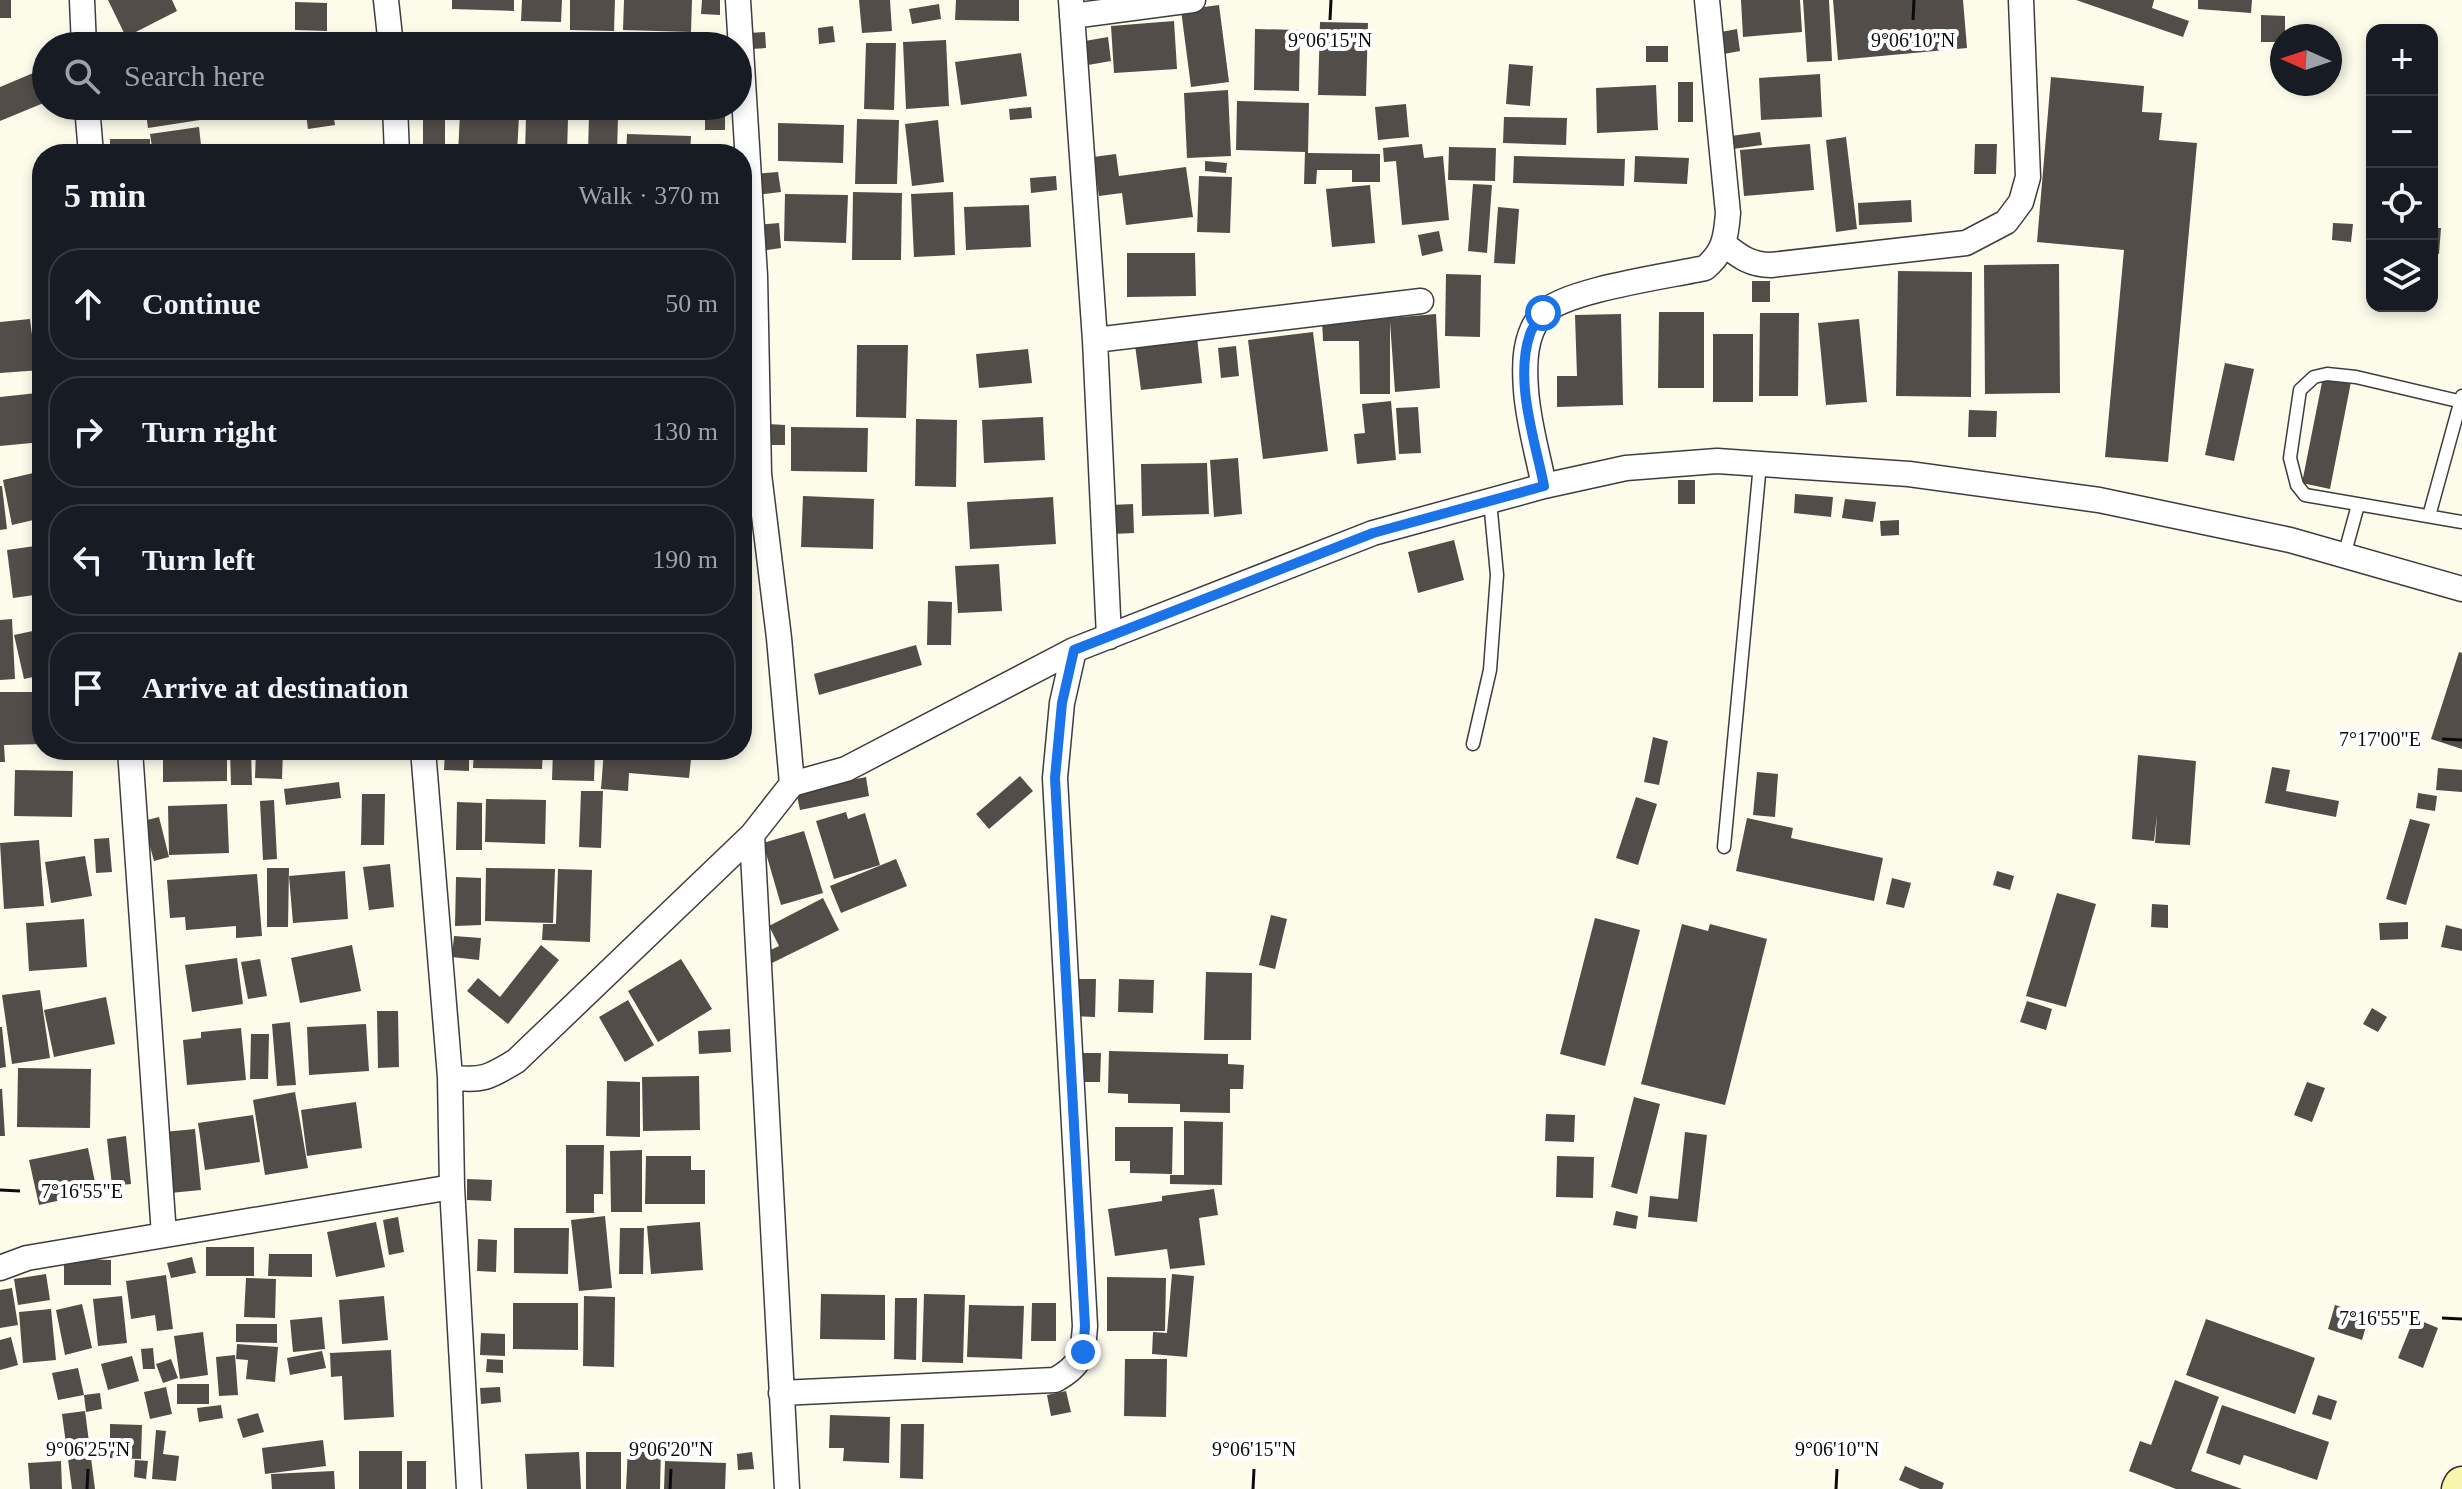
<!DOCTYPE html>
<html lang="en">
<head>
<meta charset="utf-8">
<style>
  :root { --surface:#171b24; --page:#20242c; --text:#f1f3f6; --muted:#9ea1a6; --line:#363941 }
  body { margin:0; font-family:Georgia,serif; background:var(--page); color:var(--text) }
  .controls { position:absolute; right:24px; top:24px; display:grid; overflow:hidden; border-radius:16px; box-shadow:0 4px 12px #0003 }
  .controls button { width:72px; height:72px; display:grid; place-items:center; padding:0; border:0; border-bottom:2px solid var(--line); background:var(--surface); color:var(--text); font:40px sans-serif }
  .compass { position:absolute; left:2270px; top:24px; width:72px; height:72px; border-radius:50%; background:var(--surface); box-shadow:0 4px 12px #0003; rotate:273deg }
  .stop { position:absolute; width:24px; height:24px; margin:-18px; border:6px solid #1a73e8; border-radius:50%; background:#fff }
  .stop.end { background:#1a73e8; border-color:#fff; box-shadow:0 2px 8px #0008 }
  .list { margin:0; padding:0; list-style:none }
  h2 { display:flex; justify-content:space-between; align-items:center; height:104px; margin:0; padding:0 32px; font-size:34px }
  h2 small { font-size:26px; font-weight:400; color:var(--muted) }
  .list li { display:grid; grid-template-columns:52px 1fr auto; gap:24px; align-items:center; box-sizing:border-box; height:112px; margin:0 16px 16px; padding:0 16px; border:2px solid var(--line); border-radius:32px }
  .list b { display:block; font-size:30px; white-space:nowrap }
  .list em { font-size:26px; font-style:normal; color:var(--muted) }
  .icon { flex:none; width:44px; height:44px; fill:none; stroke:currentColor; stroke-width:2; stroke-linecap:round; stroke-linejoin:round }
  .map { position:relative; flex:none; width:2462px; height:1489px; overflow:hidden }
  .search { position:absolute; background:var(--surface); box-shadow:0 4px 12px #0003; left:32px; top:32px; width:720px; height:88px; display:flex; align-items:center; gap:20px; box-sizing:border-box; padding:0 28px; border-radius:44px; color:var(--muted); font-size:30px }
  .panel { position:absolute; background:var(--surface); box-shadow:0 4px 12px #0003; left:32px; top:144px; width:720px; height:616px; border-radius:32px }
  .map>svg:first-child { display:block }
  .building { fill:#524d48 }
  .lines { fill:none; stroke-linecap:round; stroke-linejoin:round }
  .lane-casing { stroke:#3e3e3e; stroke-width:15 }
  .street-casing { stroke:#3e3e3e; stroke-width:27 }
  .secondary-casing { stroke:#2d2d2d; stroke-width:39 }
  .lane { stroke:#fff; stroke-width:12 }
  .street { stroke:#fff; stroke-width:24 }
  .secondary { stroke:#f7f5ab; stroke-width:36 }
  .route { stroke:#1a73e8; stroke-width:10 }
  .ticks { fill:none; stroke:#0b0b0b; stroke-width:3 }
  .ticks-label { font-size:20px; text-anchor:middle; fill:#0b0b0b; stroke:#fff; stroke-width:8; stroke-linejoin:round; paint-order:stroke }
</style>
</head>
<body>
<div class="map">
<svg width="2462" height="1489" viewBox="0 0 2462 1489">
  <rect width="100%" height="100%" fill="#fdfbea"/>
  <path class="building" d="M0,0H11V18H0Z
    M108,0H172L177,11L126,37Z
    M452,0H514V11L452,9Z
    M522,0H562L561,22L521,21Z
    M570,0H615L614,31L570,30Z
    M624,0H692L691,32L623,30Z
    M702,0H720V15L701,14Z
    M859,0H890L892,31L862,33Z
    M956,0H1019V21L955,20Z
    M1741,0H1800L1802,32L1743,37Z
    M1803,0H1829L1832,61L1807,62Z
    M1833,0H1963L1967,48L1838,60Z
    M2076,0H2154L2152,8L2189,21L2183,37Z
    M2198,0H2252L2251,13L2198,9Z
    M295,2L327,3V31L295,30Z
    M939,4L941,19L912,24L909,9Z
    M1219,5L1229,82L1191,87L1181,10Z
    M2261,15L2285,16V36H2282V42H2261Z
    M1174,21L1177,69L1114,73L1111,26Z
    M1320,22L1368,23L1366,96L1318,95Z
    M833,26L835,42L819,44L818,28Z
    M1255,29L1300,30L1299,91L1254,90Z
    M1737,29L1740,51L1724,54L1721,32Z
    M765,32L766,48L750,49L749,33Z
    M529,36L567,37V46H529Z
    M1108,37L1111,61L1088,65L1085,41Z
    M946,40L949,106L906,109L903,42Z
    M866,43H896L894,110L864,109Z
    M1646,46H1668V62H1646Z
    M1021,53L1027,96L961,105L955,62Z
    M1509,64L1533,66L1530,106L1506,104Z
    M38,71L46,90V102L0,121V87Z
    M1820,74L1822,117L1761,120L1759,78Z
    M2051,77L2144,86L2142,112L2162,113L2159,140L2197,143L2168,462L2105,457L2124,250L2037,242Z
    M1678,82H1693V122H1678Z
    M1656,85L1658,130L1597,133L1596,88Z
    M1228,90L1231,156L1187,158L1184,93Z
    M1237,101L1309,103L1308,153L1380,154V182H1352V170H1317L1316,184H1304L1305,152L1236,150Z
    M1406,104L1409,137L1378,140L1375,107Z
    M99,106H116L117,114L101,116Z
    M145,106H198L200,120L148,128Z
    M332,106L335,125L308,129L305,107Z
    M1031,107L1032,118L1010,120L1009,109Z
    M423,112H445V149L423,150Z
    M705,112H725V130H705Z
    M460,113L519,115L517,154H458Z
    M589,115L618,116L617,154H588Z
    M526,117L568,118L567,154H525Z
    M1504,117L1567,118L1566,145L1503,143Z
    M857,119L899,120L897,184H855Z
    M938,120L944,182L912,186L905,124Z
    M778,123L844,125L843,163L778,161Z
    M199,127L202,154H153L150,134Z
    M1760,132L1762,145L1733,149L1731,136Z
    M627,134L691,136L690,154H626Z
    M1846,137L1857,229L1836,232L1826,140Z
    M110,139H150V154H110Z
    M1422,144L1424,158L1443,156L1449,220L1402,225L1396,161L1384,162L1383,148Z
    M1810,144L1814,190L1744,196L1740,150Z
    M1975,144H1997L1996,174H1974Z
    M1449,147L1496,148L1495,181L1448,180Z
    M281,148V154H226L225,150Z
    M1116,154L1119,176L1186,167L1193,217L1126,225L1122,193L1099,196L1093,157Z
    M1514,156L1625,159L1624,186L1513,183Z
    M1635,156L1689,158L1687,184L1634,182Z
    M1205,161L1227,163L1226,173L1205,171Z
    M778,172L781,192L756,195L754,174Z
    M1056,176L1057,190L1031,193L1030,178Z
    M1199,176L1232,177L1230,233L1197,232Z
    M1473,184L1492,185L1487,253L1468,251Z
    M1370,185L1375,243L1332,247L1326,189Z
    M853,192L902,193L901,260H852Z
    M953,192L955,255L914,257L911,194Z
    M785,194L848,195L846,243L784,241Z
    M1911,200L1912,222L1859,225L1858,203Z
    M1029,205L1031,247L966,250L964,207Z
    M1498,207L1519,209L1515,264L1494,263Z
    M779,223L781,248L760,251L757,225Z
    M2333,223L2353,224L2351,242L2332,240Z
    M2432,228H2441L2439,254L2432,253Z
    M1439,231L1443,251L1422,256L1418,235Z
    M1127,253H1195L1196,296L1127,297Z
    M2059,264L2060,393L1985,394L1984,265Z
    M1898,271L1972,272L1971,397L1896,396Z
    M1446,274L1481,275L1480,337L1445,336Z
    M1752,281H1770V302H1752Z
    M1659,312H1704V388H1658Z
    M1760,313H1799L1798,396H1759Z
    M1436,314L1440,388L1395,392L1390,322V394H1360L1359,341H1323L1322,319L1390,318Z
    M1621,314L1623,405L1557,407V376H1577L1575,315Z
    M30,319L32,335L42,334V370L0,373V322Z
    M1859,319L1867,402L1826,405L1818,323Z
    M1313,332L1328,451L1263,459L1248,340Z
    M1713,334H1753V402H1713Z
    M1197,337L1202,383L1141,390L1135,345Z
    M857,345H908L906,418L856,417Z
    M1236,346L1239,376L1221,378L1218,348Z
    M1028,349L1032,383L979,388L976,354Z
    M2225,363L2254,369L2234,461L2205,455Z
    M2323,377L2351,382L2330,489L2302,483Z
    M37,393L42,442L0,446V397Z
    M1391,401L1396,460L1357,464L1354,434L1365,433L1362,404Z
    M1418,407L1421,453L1399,454L1396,408Z
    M1969,410L1997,411L1996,437H1968Z
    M1043,417L1045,460L984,463L982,420Z
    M916,419L957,420L956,487L915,486Z
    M768,424L785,425V445H768Z
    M791,427L868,428L867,472L791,471Z
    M1238,458L1242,514L1214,517L1210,460Z
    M1207,463L1209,514L1142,516L1141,464Z
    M42,471V518L12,525L3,480Z
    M1678,480H1695V504H1678Z
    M0,486H2L7,529L0,530Z
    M1795,494L1833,497L1831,517L1794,513Z
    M803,496L874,499L873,549L801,547Z
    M1053,497L1056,544L970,549L967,502Z
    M1845,499L1876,502L1873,522L1842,518Z
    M1133,504L1134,533L1112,534L1111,505Z
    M1899,520V535L1881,536L1880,521Z
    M1454,540L1464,580L1418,593L1408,552Z
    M42,545V594L13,598L7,550Z
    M999,564L1002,611L958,613L955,566Z
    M928,601L952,602L951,645H927Z
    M12,619L15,679L0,680V620Z
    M42,629V675L24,679L14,635Z
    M916,645L922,665L819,695L814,674Z
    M2459,652L2462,653V749L2431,739Z
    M742,667H744L748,716H742Z
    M0,692H42V744L4,745L5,762H0Z
    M1653,737L1668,741L1659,785L1644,782Z
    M163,750H227V781L163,782Z
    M230,750H251L252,785H231Z
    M256,750H283L282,779L255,778Z
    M445,750H469V771L444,770Z
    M474,750H543L542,769L473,768Z
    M553,750H595L594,781L552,780Z
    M604,750H692L689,778L629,773L628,791L601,789Z
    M2138,755L2196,761L2190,845L2155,843L2157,815L2154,841L2132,839Z
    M2272,767L2290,770L2286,791L2339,801L2336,817L2265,803Z
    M2438,768L2462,770V792L2436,790Z
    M15,770L73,771L72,817L14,816Z
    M1757,772L1778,774L1775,817L1753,815Z
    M1020,776L1033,791L989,829L976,814Z
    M866,777L869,796L800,810L796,791Z
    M339,782L341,798L286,805L284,789Z
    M581,791H603L601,848L579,847Z
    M2418,793L2437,796L2435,811L2416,808Z
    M362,794H385L384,845H361Z
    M1636,797L1657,804L1638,865L1616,858Z
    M486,799L546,800L545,844L485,842Z
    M274,800L277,859L263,860L260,801Z
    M457,802L482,803V850H456Z
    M227,804L229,853L169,855L168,806Z
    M846,812L848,819L865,813L880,865L834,879L816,821Z
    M159,817L169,857L154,861L143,821Z
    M1747,818L1793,828L1791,838L1883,858L1874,901L1736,871Z
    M2410,819L2430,824L2406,905L2386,899Z
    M804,831L823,893L781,905L763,843Z
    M109,838L112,872L96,873L94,839Z
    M39,840L44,906L4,909L0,843Z
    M85,856L92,896L51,903L45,862Z
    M896,859L907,886L841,913L830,886Z
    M390,864L394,907L369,910L363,867Z
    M267,868H289L288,927H267Z
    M486,868L555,869L553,923L485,921Z
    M558,869L592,870L590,942L542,940L543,924H556Z
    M345,871L348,919L293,923L289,876Z
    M1997,871L2014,876L2010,890L1993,885Z
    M257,874L262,936L236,938V926L186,930L185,917L170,918L167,880Z
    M456,877L481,878V925L455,926Z
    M1892,878L1911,883L1904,908L1886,904Z
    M2057,893L2096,904L2066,1007L2026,996Z
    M823,898L839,930L772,963L766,952L779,946L769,926Z
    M2152,904L2168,905V928L2151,927Z
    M1271,915L1287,919L1275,969L1259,965Z
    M1595,918L1640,930L1605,1066L1560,1054Z
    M84,919L87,967L29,971L26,923Z
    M2408,922V939L2380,940L2379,923Z
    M1682,924L1708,931L1710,924L1767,939L1725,1105L1641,1084Z
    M2446,925L2462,929V951L2441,947Z
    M454,936L481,938L479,960L452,957Z
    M352,945L361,991L300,1003L291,958Z
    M541,945L559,960L508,1024L467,991L478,978L500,997Z
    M237,958L243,1004L192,1012L185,965Z
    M260,959L267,996L248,999L241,962Z
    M681,959L712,1009L658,1042L628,991Z
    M1206,972L1252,973L1251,1040H1204Z
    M1072,979H1096L1095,1017L1071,1016Z
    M1119,979L1154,980L1153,1013L1118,1012Z
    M40,990L50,1058L12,1064L2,995Z
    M106,997L115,1044L54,1057L44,1010Z
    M628,1000L654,1045L625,1062L599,1017Z
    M2027,1001L2052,1009L2046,1030L2020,1022Z
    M2372,1008L2387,1017L2378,1032L2363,1024Z
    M377,1011H398L399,1067L378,1068Z
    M290,1022L296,1085L277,1086L272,1024Z
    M366,1024L369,1071L309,1075L307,1027Z
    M0,1027H2L6,1067L0,1068Z
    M241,1028L246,1080L187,1085L183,1040L201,1038V1032Z
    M730,1029L731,1052L699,1054L698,1031Z
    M251,1034H269L268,1079H250Z
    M1109,1051L1228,1054V1064L1244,1065L1243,1089H1230V1113L1180,1112V1104L1128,1103V1094L1108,1093Z
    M1079,1053H1101L1100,1082H1078Z
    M18,1068L91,1069L90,1128L17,1127Z
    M699,1076L700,1130L643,1131L642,1077Z
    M607,1081L640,1082V1137L606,1136Z
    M2307,1082L2325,1088L2312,1122L2294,1115Z
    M0,1089H2L5,1136H0Z
    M295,1092L308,1168L265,1175L253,1100Z
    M1634,1097L1660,1104L1637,1194L1611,1187Z
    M356,1102L362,1148L307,1156L301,1110Z
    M1546,1114L1575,1115L1574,1142L1545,1141Z
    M253,1115L260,1162L205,1170L198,1123Z
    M1184,1121L1223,1122L1222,1185L1170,1184V1175H1184Z
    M1115,1127H1173L1172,1174L1130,1173V1161H1115Z
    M195,1129L201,1190L170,1193L164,1132Z
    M1685,1132L1707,1135L1697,1222L1648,1217L1650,1196L1678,1199Z
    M126,1136L131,1184L112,1186L107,1139Z
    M566,1145H604L603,1194H594V1213H566Z
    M88,1148L97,1192L39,1205L29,1160Z
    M642,1150V1212H611L610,1151Z
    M646,1156H691V1170H705V1204H645Z
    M1557,1156L1594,1157L1593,1198L1556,1197Z
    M467,1179L492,1180L491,1201L467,1200Z
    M1214,1189L1218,1215L1199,1218L1205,1265L1170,1269L1167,1249L1115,1256L1108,1209L1162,1201V1196Z
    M1616,1211L1638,1216L1636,1229L1613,1225Z
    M605,1216L612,1288L579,1291L571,1220Z
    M398,1217L404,1252L389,1255L383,1220Z
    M376,1222L385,1267L336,1277L327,1232Z
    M700,1222L703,1270L651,1274L647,1226Z
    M514,1228H569L568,1274L514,1273Z
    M620,1228H644L643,1274H619Z
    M478,1239L497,1240L496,1272L477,1271Z
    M206,1247H254V1276H206Z
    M269,1254H312V1277L268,1276Z
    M192,1257L196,1273L171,1278L167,1263Z
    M64,1259L111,1260V1285H64Z
    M46,1274L50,1300L18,1305L14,1279Z
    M1172,1274L1194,1276L1187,1357L1152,1354L1153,1332L1167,1333Z
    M166,1275L173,1329L157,1331L155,1315L131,1319L126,1281Z
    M1107,1277L1166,1278L1165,1331H1107Z
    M246,1278L276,1279L275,1318L244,1317Z
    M12,1288L18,1325L0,1328V1290Z
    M821,1294L885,1295V1340L820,1339Z
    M924,1294L965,1295L963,1363L922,1362Z
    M122,1296L127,1343L98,1346L93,1299Z
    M384,1296L388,1340L342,1344L339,1300Z
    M584,1296L615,1297L614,1367L583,1366Z
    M895,1298H917L916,1360L894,1359Z
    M513,1303H578V1350L513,1349Z
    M1032,1303H1056V1341H1031Z
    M82,1304L92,1348L65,1355L56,1310Z
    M969,1305L1024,1306L1022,1359L967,1357Z
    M2335,1305L2369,1316L2362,1340L2328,1329Z
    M51,1309L56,1360L23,1363L19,1312Z
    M322,1317L325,1349L293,1352L290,1320Z
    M2414,1318L2438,1328L2423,1368L2398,1358Z
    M2206,1319L2315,1358L2295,1414L2186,1375Z
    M236,1324H277V1343L236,1342Z
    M203,1332L208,1375L180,1379L174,1336Z
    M481,1333L505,1334V1356L480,1355Z
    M11,1337L18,1365L0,1370V1340Z
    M237,1344L278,1347L275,1382L246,1379L248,1360L236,1359Z
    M153,1348L155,1369H143L141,1349Z
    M391,1350L394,1417L344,1420L342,1376L331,1377L330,1353Z
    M322,1351L326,1368L290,1375L287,1358Z
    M235,1355L238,1395L219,1396L216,1357Z
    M132,1356L139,1381L108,1390L101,1364Z
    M171,1359L178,1378L163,1383L156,1364Z
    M487,1359L503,1360V1373L486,1372Z
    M1125,1359H1167L1166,1417L1124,1416Z
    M78,1368L84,1395L58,1400L52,1373Z
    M2175,1380L2219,1397L2191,1471L2242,1489H2176L2129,1471L2140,1441L2151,1445Z
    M177,1384H209V1404H177Z
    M166,1387L172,1414L150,1419L144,1392Z
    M500,1387L501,1402L481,1404L480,1388Z
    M1066,1391L1071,1412L1051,1416L1047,1395Z
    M100,1393L102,1409L86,1412L84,1395Z
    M2318,1395L2337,1401L2331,1420L2312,1414Z
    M221,1405L223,1418L199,1422L197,1408Z
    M2222,1405L2329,1442L2317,1480L2244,1455L2240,1465L2206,1453Z
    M85,1411L95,1489H72L62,1414Z
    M258,1413L264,1432L243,1438L237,1419Z
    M830,1415L890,1417L889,1463L843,1461L844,1448H829Z
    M110,1424L142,1425L141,1459L110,1458Z
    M901,1424H924L923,1479L900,1478Z
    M156,1430L166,1431L163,1454L179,1456L176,1481L152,1479Z
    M323,1440L326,1466L265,1474L262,1448Z
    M628,1447L661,1448L660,1489H626Z
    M359,1451H402V1489H359Z
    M579,1452L581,1489H527L525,1454Z
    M586,1452H621V1489H586Z
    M752,1452L754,1469L738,1470L737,1454Z
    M135,1460L148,1461L146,1479L134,1477Z
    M61,1461L62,1489H30L28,1463Z
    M407,1461H426V1489H407Z
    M665,1461L726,1463L725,1489H664Z
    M1905,1466L1944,1483L1942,1489H1920L1899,1480Z
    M334,1471L335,1489H272L271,1474Z"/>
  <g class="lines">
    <defs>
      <path id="lane" d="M2462,402L2356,377L2327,374L2314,377L2300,390L2290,458L2297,485L2305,495L2462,522
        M2429,516L2462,396
        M2344,556L2358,505
        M1473,744L1490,670L1497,575L1490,501
        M1724,847L1760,464"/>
      <path id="street" d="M82,0L84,46
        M386,0L391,46
        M738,0L755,276L759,474L779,638L792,784
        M1071,0L1095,340L1109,637
        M1072,16L1193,0
        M87,106L91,154
        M395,106L397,154
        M1725,245C1740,257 1751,265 1771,265L1966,243L2006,222L2021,202L2028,177L2021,0
        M1095,340L1421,301
        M1544,486C1538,455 1528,422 1526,390C1524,364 1524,335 1542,314C1564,290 1669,276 1705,268C1724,252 1726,238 1728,213L1707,0
        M130,750L164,1235
        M423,750L450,1077L452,1187L469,1489
        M752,835L787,1489
        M450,1077C481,1082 490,1077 516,1061L752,835L792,784L846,769L1074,650L1373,533L1544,486L1626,468L1717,461L1909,474L2099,500L2290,540L2462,589
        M0,1268L27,1258L452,1187
        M781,1393L1055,1380C1082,1365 1083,1355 1085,1326L1055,778L1062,703L1074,650"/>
      <path id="secondary" d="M2460,1489L2462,1485"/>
    </defs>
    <use href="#lane" class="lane-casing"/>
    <use href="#street" class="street-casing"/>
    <use href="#secondary" class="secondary-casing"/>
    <use href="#lane" class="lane"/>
    <use href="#street" class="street"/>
    <use href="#secondary" class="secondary"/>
  </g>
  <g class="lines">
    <path class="route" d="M1083,1352L1085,1326L1055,778L1062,703L1074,650L1373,533L1544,486C1535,440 1514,381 1530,334C1532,327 1539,319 1543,313"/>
  </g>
  <path class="ticks" d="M1330,20L1331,0M1913,20L1914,0M2442,739L2462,740M0,1190L20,1191M2442,1318L2462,1319M87,1489L88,1469M670,1489L671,1469M1253,1489L1254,1469M1836,1489L1837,1469"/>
  <g class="ticks-label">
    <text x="1330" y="47">9°06'15"N</text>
    <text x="1913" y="47">9°06'10"N</text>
    <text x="2380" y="746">7°17'00"E</text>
    <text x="82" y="1198">7°16'55"E</text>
    <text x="2380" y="1325">7°16'55"E</text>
    <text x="88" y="1456">9°06'25"N</text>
    <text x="671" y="1456">9°06'20"N</text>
    <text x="1254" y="1456">9°06'15"N</text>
    <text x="1837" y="1456">9°06'10"N</text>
  </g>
</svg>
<div class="controls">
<button>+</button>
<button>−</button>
<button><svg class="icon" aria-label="locate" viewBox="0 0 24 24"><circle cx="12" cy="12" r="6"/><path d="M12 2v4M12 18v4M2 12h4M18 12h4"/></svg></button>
<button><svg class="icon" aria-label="layers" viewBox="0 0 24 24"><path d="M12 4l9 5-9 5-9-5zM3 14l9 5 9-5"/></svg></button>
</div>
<svg class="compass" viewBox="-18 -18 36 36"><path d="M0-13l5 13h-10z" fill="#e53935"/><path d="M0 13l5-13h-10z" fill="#9ea1a6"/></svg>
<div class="stop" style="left:1543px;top:313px"></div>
<div class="stop end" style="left:1083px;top:1352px"></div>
<div class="search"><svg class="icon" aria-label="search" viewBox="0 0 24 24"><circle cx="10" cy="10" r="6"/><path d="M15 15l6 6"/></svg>Search here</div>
<section class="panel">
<h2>5 min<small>Walk · 370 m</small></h2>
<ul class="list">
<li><svg class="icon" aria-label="ahead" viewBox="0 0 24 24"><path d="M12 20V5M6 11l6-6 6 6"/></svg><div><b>Continue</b></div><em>50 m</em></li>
<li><svg class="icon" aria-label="right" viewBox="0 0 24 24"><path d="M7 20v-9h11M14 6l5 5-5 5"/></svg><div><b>Turn right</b></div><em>130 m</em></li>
<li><svg class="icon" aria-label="left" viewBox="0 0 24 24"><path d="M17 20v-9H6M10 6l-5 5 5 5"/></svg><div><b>Turn left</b></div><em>190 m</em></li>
<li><svg class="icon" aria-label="arrive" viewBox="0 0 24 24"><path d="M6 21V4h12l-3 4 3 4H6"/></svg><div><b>Arrive at destination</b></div></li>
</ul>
</section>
</div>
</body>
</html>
